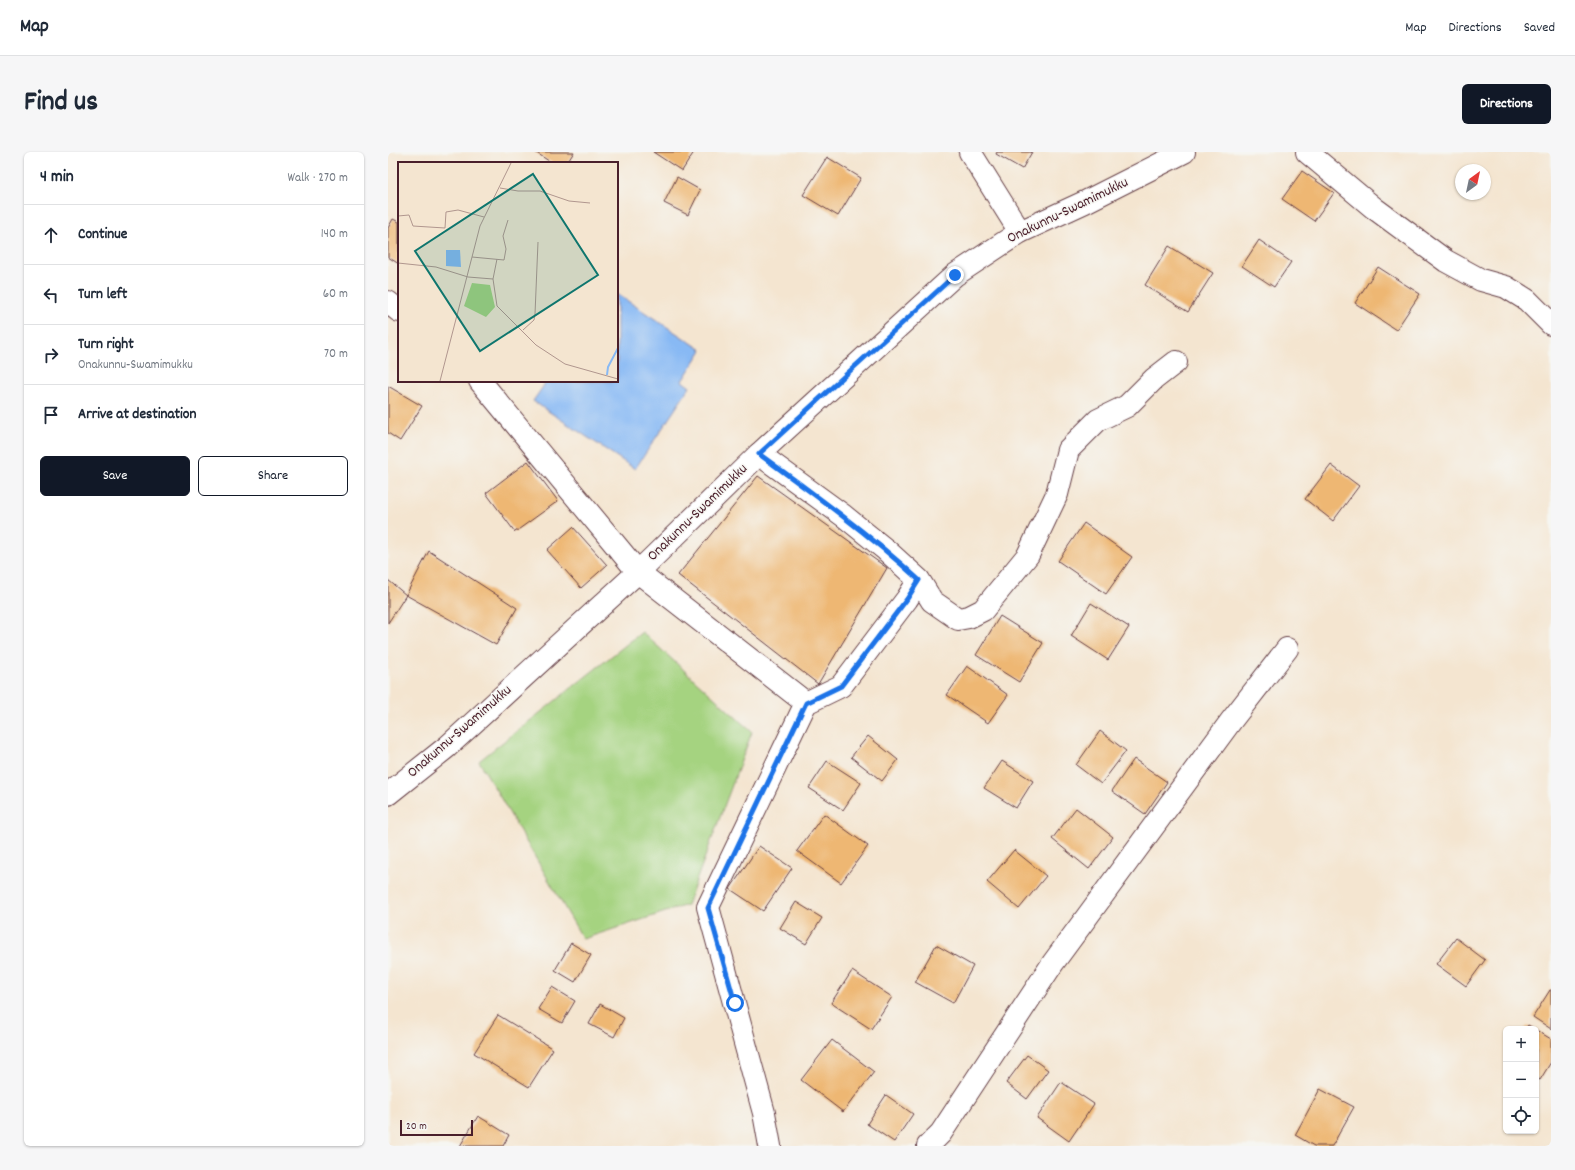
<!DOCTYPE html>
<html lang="en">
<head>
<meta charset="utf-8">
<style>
  :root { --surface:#fff; --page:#f6f6f7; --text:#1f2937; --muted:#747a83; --line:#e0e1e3; --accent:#111827 }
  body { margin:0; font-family:Dekko,sans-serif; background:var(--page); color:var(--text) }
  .controls { position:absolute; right:12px; bottom:12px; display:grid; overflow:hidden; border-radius:6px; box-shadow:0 1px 3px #0004 }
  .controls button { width:36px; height:36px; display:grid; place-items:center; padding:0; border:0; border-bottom:1px solid var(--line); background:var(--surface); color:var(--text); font:20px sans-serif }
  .compass { position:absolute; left:1067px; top:12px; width:36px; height:36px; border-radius:50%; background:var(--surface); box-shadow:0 1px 3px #0004; rotate:33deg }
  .scale { position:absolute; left:12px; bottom:10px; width:73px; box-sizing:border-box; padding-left:4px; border:2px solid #4a1f2b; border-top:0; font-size:11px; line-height:14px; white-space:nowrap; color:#4a1f2b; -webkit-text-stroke:3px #f6f6f2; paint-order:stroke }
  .stop { position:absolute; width:12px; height:12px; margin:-9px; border:3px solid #1a73e8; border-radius:50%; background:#fff }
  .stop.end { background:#1a73e8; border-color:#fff; box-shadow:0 1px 4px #0008 }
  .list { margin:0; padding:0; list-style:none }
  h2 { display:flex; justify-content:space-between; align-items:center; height:52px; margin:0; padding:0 16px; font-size:17px }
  h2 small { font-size:13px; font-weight:400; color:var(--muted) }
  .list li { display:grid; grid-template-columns:26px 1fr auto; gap:12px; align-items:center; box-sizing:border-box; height:60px; padding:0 16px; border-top:1px solid var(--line) }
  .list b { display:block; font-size:15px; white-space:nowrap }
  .list p { margin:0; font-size:13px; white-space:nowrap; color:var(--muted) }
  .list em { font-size:13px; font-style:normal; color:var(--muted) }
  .actions { display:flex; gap:8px; padding:12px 16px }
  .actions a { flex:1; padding:9px 0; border:1px solid var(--accent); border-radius:6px; text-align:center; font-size:14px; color:var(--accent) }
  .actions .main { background:var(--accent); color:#fff }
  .icon { flex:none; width:22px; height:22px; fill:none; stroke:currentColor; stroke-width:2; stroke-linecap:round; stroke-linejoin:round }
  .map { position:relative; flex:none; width:1163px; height:994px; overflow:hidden; border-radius:6px }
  header { display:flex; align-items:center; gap:24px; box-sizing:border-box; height:56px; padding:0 20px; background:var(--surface); border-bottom:1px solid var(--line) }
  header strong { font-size:19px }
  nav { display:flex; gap:22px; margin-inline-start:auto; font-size:14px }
  .intro { display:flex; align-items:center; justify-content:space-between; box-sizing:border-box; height:96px; padding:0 24px }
  h1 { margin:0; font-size:28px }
  .button { padding:10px 18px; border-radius:6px; background:var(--accent); color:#fff; font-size:14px; font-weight:700 }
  main { display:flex; gap:24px; padding:0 24px }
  aside { flex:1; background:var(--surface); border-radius:6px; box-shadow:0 1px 3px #0004 }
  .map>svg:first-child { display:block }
  .green { fill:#a5d380; stroke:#787956 }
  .water { fill:#88b9f4; stroke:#696c90 }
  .building { fill:#eeb773 }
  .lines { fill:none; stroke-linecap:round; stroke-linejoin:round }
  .minor-casing { stroke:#643d44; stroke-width:24 }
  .tertiary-casing { stroke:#643d44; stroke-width:24 }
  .minor { stroke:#fff; stroke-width:22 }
  .tertiary { stroke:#fff; stroke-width:22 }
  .route { stroke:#1a73e8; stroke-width:5 }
  .labels { text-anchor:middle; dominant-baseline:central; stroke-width:3; stroke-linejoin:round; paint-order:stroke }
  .street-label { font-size:15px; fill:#4a1f2b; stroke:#f6f6f2 }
  .inset-river { fill:none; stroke:#88b9f4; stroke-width:2 }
  .inset-road { fill:none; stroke:#b0968e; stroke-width:1 }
  .view { fill:#0f766e; fill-opacity:0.15; stroke:#0f766e; stroke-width:2 }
  .inset-edge { fill:none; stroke:#4a1f2b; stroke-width:2 }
</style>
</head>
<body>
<header>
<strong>Map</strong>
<nav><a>Map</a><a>Directions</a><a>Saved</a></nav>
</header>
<div class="intro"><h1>Find us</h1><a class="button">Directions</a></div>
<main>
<aside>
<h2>4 min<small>Walk · 270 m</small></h2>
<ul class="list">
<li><svg class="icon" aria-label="ahead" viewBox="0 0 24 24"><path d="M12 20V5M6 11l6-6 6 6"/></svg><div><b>Continue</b></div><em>140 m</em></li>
<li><svg class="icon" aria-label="left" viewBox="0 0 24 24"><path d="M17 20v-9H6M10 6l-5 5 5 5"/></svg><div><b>Turn left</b></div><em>60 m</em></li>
<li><svg class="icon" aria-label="right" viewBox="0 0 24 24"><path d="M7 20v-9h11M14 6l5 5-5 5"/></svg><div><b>Turn right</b><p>Onakunnu-Swamimukku</p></div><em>70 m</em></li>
<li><svg class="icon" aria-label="arrive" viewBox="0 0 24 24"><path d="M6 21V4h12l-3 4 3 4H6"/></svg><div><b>Arrive at destination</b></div></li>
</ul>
<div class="actions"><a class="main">Save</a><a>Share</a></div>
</aside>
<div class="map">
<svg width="1163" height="994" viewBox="0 0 1163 994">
  <rect width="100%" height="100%" fill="#f6f6f2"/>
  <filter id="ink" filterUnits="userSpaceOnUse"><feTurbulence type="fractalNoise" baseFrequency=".025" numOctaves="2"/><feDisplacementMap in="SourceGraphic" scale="8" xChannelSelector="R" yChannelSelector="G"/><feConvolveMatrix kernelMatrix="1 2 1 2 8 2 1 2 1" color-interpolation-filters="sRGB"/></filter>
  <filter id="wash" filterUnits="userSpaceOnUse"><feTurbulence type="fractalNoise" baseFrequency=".012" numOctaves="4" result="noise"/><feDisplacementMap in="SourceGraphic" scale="16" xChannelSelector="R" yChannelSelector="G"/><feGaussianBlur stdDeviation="0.9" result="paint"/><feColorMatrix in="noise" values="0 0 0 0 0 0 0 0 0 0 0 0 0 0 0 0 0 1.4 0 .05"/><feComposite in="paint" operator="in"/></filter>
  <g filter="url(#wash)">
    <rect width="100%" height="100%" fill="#f4e5d0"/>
    <path class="green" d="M254,480L364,580L299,753L195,787L91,609Z"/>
    <path class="water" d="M229,142L314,198L294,229L302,235L247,317L145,249L159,229H229Z"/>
    <g id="blocks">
      <path class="building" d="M147,0H186L179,11H164Z
        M265,0H306L294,19Z
        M609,0H644L634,17L608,2Z
        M439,5L473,26L450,64L415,43Z
        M914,19L946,41L926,69L894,47Z
        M289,25L312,38L300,63L276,51Z
        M5,67L11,70V112L0,105V76Z
        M871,88L903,110L886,135L854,114Z
        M781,94L825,121L800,160L757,133Z
        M990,115L1032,142L1008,178L967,151Z
        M0,234L34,254L12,289L0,281Z
        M140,309L170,349L127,380L98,341Z
        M943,313L971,334L945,369L917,347Z
        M370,324L499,416L430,532L290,423Z
        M696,371L744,405L718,442L670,409Z
        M185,375L219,413L193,436L159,398Z
        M41,399L129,456L108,493L18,443Z
        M0,428L18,443L0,471Z
        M703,451L741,475L720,508L683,484Z
        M612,464L655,491L631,530L588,503Z
        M579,514L620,543L600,571L559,543Z
        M712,579L738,599L713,632L688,613Z
        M480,584L510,608L494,629L463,605Z
        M746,607L779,630L757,662L724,639Z
        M439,609L473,631L455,658L421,636Z
        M614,609L645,629L628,656L596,636Z
        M688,656L725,685L701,717L664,687Z
        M436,662L480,694L453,731L409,699Z
        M371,694L404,716L375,759L342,737Z
        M626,698L658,724L631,757L599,730Z
        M408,750L434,766L418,792L392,776Z
        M1068,786L1097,808L1078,834L1048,812Z
        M183,791L203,803L187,830L167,818Z
        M548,793L585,814L565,851L527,830Z
        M464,819L504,845L483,877L443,851Z
        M164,835L187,849L174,871L150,857Z
        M1162,838H1163V877L1145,865Z
        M212,852L236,866L226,885L201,872Z
        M110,863L165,897L141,935L86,901Z
        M1140,873L1147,877H1137Z
        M1148,878L1163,887V910L1152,928L1148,926Z
        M444,888L486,920L455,960L413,928Z
        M639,903L660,918L639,947L618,931Z
        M673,930L706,952L681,989L649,966Z
        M932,937L966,955L944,994H926L907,983Z
        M498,943L525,962L506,990L479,972Z
        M90,964L121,983L115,994H72Z"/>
    </g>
  </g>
  <g filter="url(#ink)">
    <use href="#blocks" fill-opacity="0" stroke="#643d44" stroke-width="1"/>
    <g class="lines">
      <defs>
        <path id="minor" d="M582,0L632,80
          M919,0L986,56L1058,109L1093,128L1118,135L1139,148L1163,172
          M0,150L11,159
          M92,229L250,420L418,551L320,755L376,961L382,994
          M371,302L456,364L498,398L531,428L544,449L570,467L581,465L595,458L640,403L669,342L680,298L710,268L739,254L766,227L788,210
          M418,551L453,534L519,447L531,428
          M540,994L553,981L665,811L843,569L899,497"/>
        <path id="tertiary" d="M0,642L59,595L250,420L371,302L567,123L632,80L697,50L796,0"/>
      </defs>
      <use href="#minor" class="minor-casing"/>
      <use href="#tertiary" class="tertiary-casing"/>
      <use href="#minor" class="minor"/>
      <use href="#tertiary" class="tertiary"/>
    </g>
  </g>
  <g class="lines" filter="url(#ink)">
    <path class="route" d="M347,851L320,756L418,551L453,534L519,447L531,428C481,382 426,342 371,302L567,123"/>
  </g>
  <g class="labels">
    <g class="street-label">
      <text transform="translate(680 59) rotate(-26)">Onakunnu-Swamimukku</text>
      <text transform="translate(310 361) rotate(-44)">Onakunnu-Swamimukku</text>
      <text transform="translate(72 580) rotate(-41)">Onakunnu-Swamimukku</text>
    </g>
  </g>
  <g transform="translate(10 10)">
    <rect width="220" height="220" fill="#f4e5d0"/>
    <path d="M74,121L92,123L97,145L88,155L66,144Z" fill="#a5d380"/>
    <path d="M48,88H62L63,105L48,104Z" fill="#88b9f4"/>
    <path class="inset-river" d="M209,213L210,205L220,186"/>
    <path class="inset-road" d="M102,26L120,29H142L171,39L192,41M0,54L11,53L15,64L47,66L48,50L60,48L86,55M74,95L106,98L108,87L105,74L110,58M0,101L38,105L70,115L95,117L99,144L138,183L167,202L220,217M95,117L99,97M125,168L136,158L137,152L140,80M42,219L82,64L113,1"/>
    <path class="view" d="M135,12L200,113L82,189L17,89Z"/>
    <rect width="220" height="220" class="inset-edge"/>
  </g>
</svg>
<div class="controls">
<button>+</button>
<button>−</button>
<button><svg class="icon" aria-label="locate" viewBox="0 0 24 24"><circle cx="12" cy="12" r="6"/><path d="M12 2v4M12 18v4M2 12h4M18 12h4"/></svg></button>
</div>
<svg class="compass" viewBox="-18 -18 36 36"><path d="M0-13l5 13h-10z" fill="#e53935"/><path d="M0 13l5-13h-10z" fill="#747a83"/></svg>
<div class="scale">20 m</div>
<div class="stop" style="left:347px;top:851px"></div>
<div class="stop end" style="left:567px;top:123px"></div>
</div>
</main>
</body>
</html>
